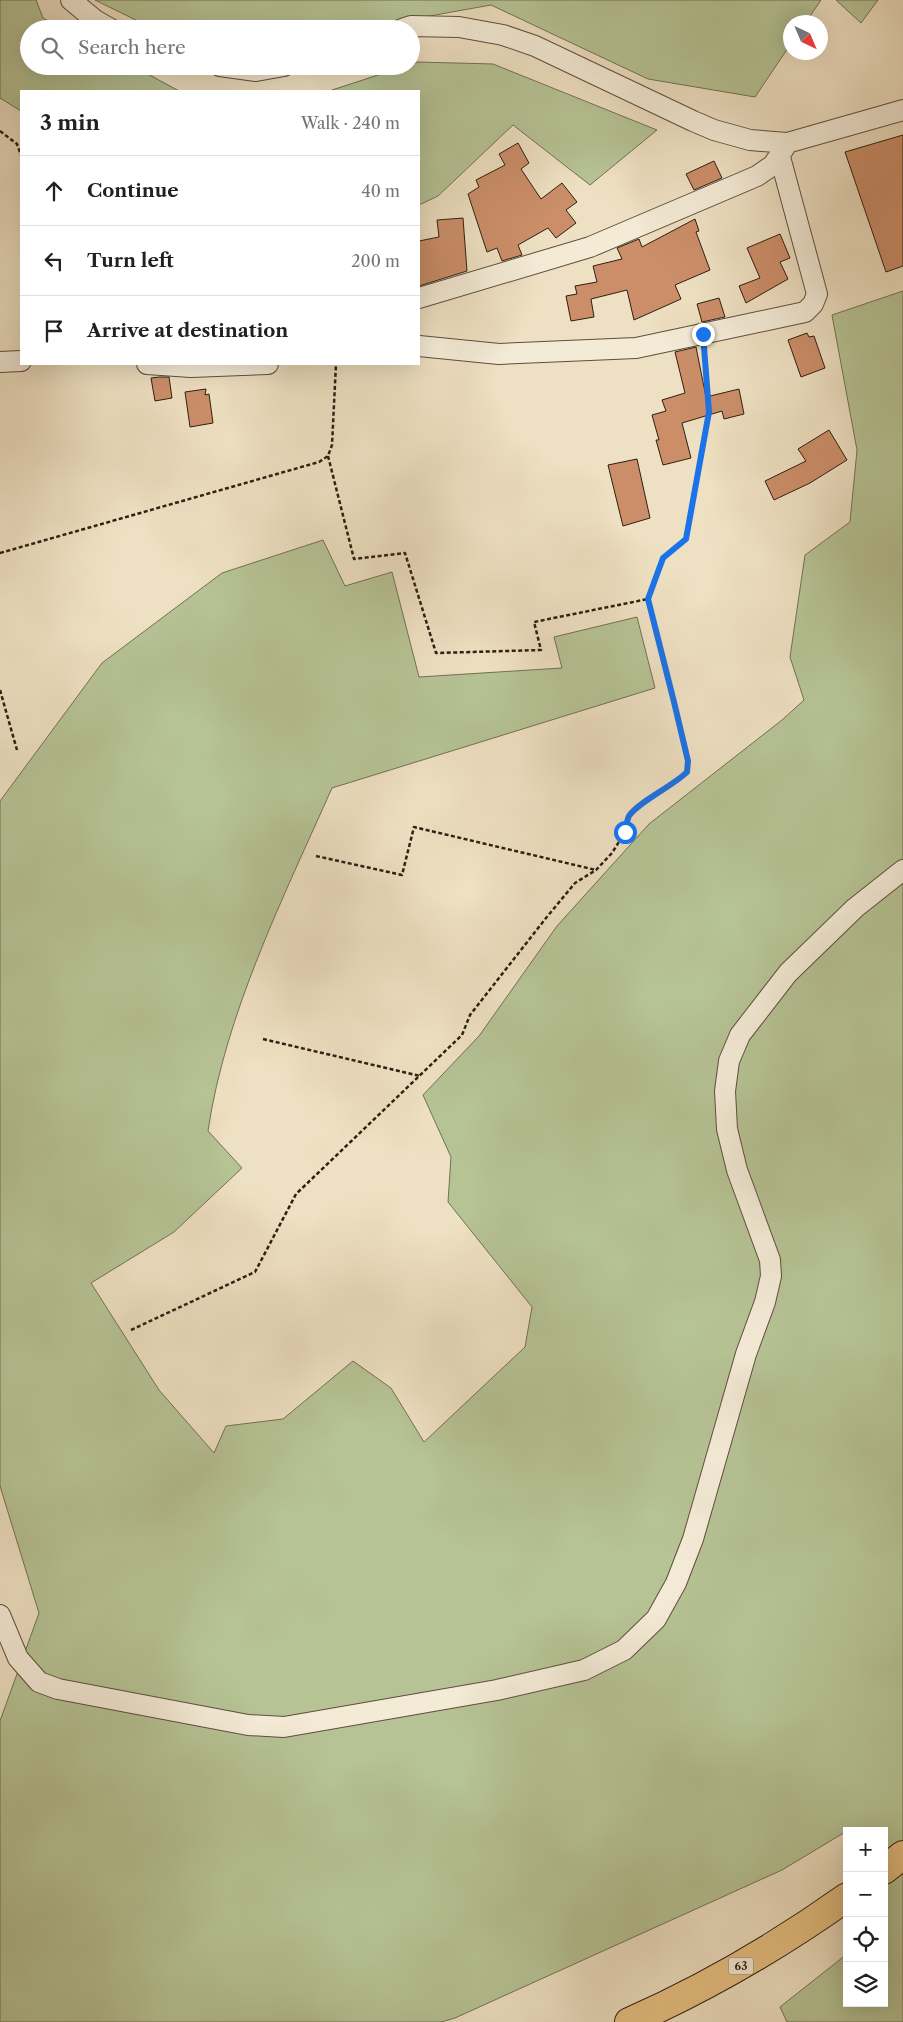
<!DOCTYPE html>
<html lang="en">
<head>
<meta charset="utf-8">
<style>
  :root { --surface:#fff; --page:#f6f6f6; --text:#202124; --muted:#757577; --line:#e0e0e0 }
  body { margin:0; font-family:"Libre Caslon Text",serif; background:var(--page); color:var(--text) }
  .controls { position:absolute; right:15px; bottom:15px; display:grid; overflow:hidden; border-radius:0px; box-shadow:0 5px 20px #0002 }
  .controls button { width:45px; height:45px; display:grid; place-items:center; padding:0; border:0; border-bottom:1px solid var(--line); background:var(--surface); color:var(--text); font:25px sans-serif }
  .compass { position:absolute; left:783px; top:15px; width:45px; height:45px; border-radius:50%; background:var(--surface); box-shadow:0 5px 20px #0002; rotate:136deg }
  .stop { position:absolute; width:15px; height:15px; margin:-11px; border:4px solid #1a73e8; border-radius:50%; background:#fff }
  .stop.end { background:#1a73e8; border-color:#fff; box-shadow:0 1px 5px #0008 }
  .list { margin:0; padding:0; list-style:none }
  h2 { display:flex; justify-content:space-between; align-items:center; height:65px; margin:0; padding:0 20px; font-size:21px }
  h2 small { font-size:16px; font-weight:400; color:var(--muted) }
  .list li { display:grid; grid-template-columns:32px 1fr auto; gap:15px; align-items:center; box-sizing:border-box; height:70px; padding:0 20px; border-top:1px solid var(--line) }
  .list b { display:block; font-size:19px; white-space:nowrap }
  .list em { font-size:16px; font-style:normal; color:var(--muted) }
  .icon { flex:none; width:28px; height:28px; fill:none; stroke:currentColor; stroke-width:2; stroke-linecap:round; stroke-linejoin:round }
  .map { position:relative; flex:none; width:903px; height:2022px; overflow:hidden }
  .search { position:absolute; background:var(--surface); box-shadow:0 5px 20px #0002; left:20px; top:20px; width:400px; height:55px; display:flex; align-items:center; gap:12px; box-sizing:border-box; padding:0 18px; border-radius:28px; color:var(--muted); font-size:19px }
  .panel { position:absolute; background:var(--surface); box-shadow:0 5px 20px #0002; left:20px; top:90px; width:400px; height:275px; border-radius:0px }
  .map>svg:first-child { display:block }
  .green { fill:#b6c395; stroke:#727054 }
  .building { fill:#cb8e69; stroke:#2e1e13 }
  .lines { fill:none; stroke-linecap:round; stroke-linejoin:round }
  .minor-casing { stroke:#5e4e3f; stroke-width:22 }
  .highway-casing { stroke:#2e1e13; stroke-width:30 }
  .path { stroke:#2e1e13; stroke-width:2.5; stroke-dasharray:4 2.5; stroke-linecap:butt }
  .minor { stroke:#f4ebd7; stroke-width:20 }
  .highway { stroke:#e7c081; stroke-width:28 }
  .route { stroke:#1a73e8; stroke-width:6 }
  .labels { text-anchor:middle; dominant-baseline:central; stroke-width:5; stroke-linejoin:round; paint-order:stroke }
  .shield { fill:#f4ebd7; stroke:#695c4e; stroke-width:1 }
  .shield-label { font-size:11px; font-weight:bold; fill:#2e1e13 }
</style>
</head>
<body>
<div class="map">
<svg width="903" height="2022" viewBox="0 0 903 2022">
  <rect width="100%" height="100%" fill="#eee0c2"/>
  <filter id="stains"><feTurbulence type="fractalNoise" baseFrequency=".004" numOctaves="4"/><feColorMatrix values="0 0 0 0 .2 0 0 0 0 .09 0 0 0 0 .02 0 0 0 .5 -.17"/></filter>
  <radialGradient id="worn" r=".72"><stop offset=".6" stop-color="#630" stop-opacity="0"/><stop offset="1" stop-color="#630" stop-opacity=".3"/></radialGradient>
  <path class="green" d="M0,0H36L43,18L63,29H29V66H133L179,91H21V111L0,98Z
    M95,0H821L806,22H790V45L755,97L648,79L491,5L357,29H154Z
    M836,0H878L861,23Z
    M418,62L493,64L657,130L590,185L513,125L438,196L419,205V91H329Z
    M903,291V2022H787L780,2007L847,1954V2003H884V1831H847L782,1870L455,2018L441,2022H0V1721L39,1613L0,1486V801L102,663L222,573L323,540L345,586L392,572L419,677L562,668L554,637L637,617L655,688L332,788C284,896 225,1014 208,1131L242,1168L174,1232L91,1283L159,1390L214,1453L226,1426L283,1419L353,1361L391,1388L424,1442L525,1347L532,1307L448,1202L451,1157L423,1095L479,1036L557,926L649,824L782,720L804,700L790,657L805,555L850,522L857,450L832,315Z"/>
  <path class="building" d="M903,135V266L886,272L845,152Z
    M518,143L529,163L521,169L541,199L562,183L577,202L566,210L576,223L556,238L548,228L518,245L522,255L502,261L497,248L487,252L468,194L479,187L476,180L505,165L499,154Z
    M714,161L722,178L694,190L686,174Z
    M463,218L467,271L419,286V241L439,237L437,220Z
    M695,219L699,231L696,232L710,270L675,285L681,299L634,320L627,290L591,299L594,317L571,321L566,296L577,294L575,286L597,282L593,266L622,259L617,248L639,239L642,247Z
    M780,234L790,258L780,262L788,279L746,303L739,286L760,278L747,248Z
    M719,298L725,317L702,322L697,304Z
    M807,333L809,337L814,336L825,368L801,377L788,340Z
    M696,347L706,397L739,389L744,414L724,419L722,411L682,423L691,458L663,465L656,440H659L652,415L666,411L662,400L685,393L675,352Z
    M159,377H169L172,398L155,401L151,378Z
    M206,389L205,395L209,394L213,423L190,427L185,392Z
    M829,430L847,460L810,483L774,500L765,481L806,461L798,449Z
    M637,459L650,518L623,526L608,465Z"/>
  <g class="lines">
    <defs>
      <path id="minor" d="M71,0L95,20L111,29
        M402,29L411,26L459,27L503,35L535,46L693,121L714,130L750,140L787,143L903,110
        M220,66L256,71L284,66
        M419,298L590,247L757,176L773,165L785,147
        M419,346L499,354L636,348L805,312L813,304L817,294L780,157
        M0,362L21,361
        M147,364L191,367L268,364
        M0,1615L18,1658L39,1682L58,1689L248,1725L284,1727L497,1690L584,1670L624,1650L656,1619L676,1583L693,1539L746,1354L765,1302L771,1276L770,1260L737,1170L727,1129L725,1091L729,1061L740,1035L788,973L855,908L903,870"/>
      <path id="highway" d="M884,1870L903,1855
        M629,2022C706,1988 778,1946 847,1897"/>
    </defs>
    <use href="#minor" class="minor-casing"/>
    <use href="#highway" class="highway-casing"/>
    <path class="path" d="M0,131L17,144L21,155
      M328,456L354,559L405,553L436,653L541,650L534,622L648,599
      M0,553L319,462L328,456L332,445L336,364
      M0,690L17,750
      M316,856L402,875L414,827L596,870
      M263,1039L420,1076
      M131,1330L255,1272L296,1194L462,1035L470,1015L546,918L575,883L596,870L612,853L625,832L628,817L634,810L678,781L687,772L688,761L674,701L648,599L663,558L686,539L709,412L705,351"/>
    <use href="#minor" class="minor"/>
    <use href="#highway" class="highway"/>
  </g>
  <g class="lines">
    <path class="route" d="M625,832C626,827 627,820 629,816C638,802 673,786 687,772L688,761L674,702L648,599L663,558L686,539L709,412L703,334"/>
  </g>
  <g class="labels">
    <rect class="shield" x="728.5" y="1957.5" width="25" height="17" rx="4"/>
    <g class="shield-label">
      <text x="741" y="1966">63</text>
    </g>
  </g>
  <rect width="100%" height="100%" filter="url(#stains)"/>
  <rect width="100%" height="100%" fill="url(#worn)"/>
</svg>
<div class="controls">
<button>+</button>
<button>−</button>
<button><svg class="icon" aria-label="locate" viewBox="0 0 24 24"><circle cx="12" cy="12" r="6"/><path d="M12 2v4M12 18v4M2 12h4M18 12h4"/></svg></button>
<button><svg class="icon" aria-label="layers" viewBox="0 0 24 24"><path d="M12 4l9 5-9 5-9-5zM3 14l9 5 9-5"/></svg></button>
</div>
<svg class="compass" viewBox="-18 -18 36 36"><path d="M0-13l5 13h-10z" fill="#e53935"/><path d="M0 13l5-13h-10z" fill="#757577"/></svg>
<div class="stop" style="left:625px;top:832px"></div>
<div class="stop end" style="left:703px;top:334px"></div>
<div class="search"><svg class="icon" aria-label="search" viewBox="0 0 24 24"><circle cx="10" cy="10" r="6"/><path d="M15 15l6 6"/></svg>Search here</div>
<section class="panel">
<h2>3 min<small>Walk · 240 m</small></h2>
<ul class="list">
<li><svg class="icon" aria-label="ahead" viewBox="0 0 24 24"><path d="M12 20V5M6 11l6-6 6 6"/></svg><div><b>Continue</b></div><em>40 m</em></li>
<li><svg class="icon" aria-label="left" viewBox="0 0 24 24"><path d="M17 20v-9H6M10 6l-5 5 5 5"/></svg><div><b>Turn left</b></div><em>200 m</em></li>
<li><svg class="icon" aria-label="arrive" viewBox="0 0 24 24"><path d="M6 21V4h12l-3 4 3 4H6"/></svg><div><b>Arrive at destination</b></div></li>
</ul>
</section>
</div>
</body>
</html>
